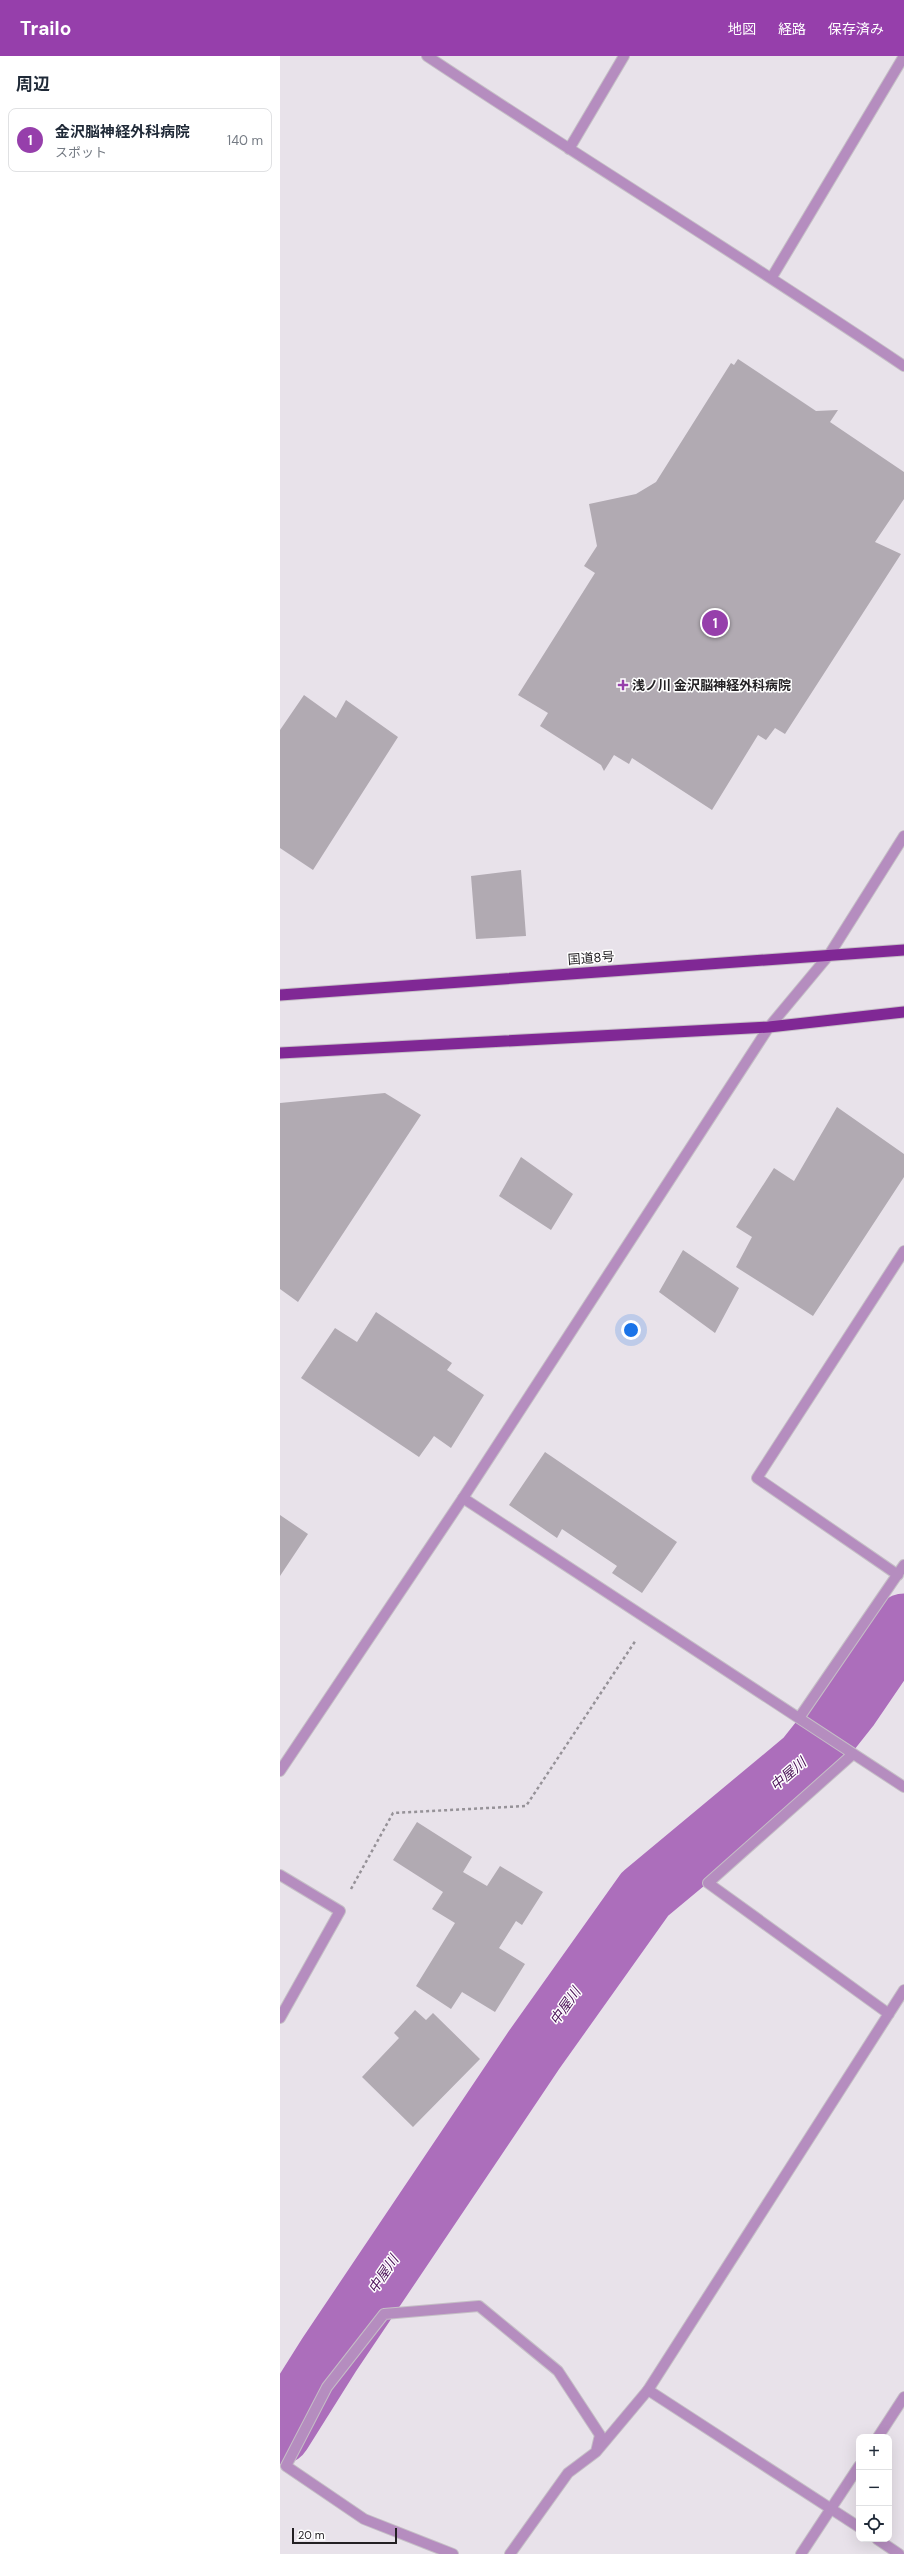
<!DOCTYPE html>
<html lang="ja">
<head>
<meta charset="utf-8">
<style>
  :root { --surface:#fff; --page:#f6f6f7; --text:#1f2937; --muted:#747a83; --line:#e0e1e3; --accent:#963fab }
  body { margin:0; font-family:"DM Sans","Noto Sans JP",sans-serif; background:var(--page); color:var(--text) }
  .controls { position:absolute; right:12px; bottom:12px; display:grid; overflow:hidden; border-radius:8px; box-shadow:0 4px 16px #0002 }
  .controls button { width:36px; height:36px; display:grid; place-items:center; padding:0; border:0; border-bottom:1px solid var(--line); background:var(--surface); color:var(--text); font:20px sans-serif }
  .scale { position:absolute; left:12px; bottom:10px; width:105px; box-sizing:border-box; padding-left:4px; border:2px solid #232023; border-top:0; font-size:11px; line-height:14px; white-space:nowrap; color:#232023; -webkit-text-stroke:3px #fff; paint-order:stroke }
  .you { position:absolute; left:351px; top:1274px; width:14px; height:14px; margin:-10px; border:3px solid #fff; border-radius:50%; background:#1a73e8; box-shadow:0 0 0 6px #1a73e833 }
  .badge { display:grid; place-items:center; width:26px; height:26px; border-radius:50%; background:var(--accent); color:#fff; font-size:13px; font-weight:700 }
  .pin { position:absolute; translate:-50% -50%; border:2px solid #fff; box-shadow:0 1px 4px #0006 }
  .list { margin:0; padding:0; list-style:none }
  h2 { display:flex; justify-content:space-between; align-items:center; height:52px; margin:0; padding:0 16px; font-size:17px }
  h2 small { font-size:13px; font-weight:400; color:var(--muted) }
  .list li { display:grid; grid-template-columns:26px 1fr auto; gap:12px; align-items:center; box-sizing:border-box; height:64px; margin:0 8px 8px; padding:0 8px; border:1px solid var(--line); border-radius:8px }
  .list b { display:block; font-size:15px; white-space:nowrap }
  .list p { margin:0; font-size:13px; white-space:nowrap; color:var(--muted) }
  .list em { font-size:13px; font-style:normal; color:var(--muted) }
  .icon { flex:none; width:22px; height:22px; fill:none; stroke:currentColor; stroke-width:2; stroke-linecap:round; stroke-linejoin:round }
  .map { position:relative; flex:none; width:624px; height:2498px; overflow:hidden }
  header { display:flex; align-items:center; gap:24px; box-sizing:border-box; height:56px; padding:0 20px; background:var(--accent); color:#fff }
  header strong { font-size:19px }
  nav { display:flex; gap:22px; margin-inline-start:auto; font-size:14px }
  main { display:flex }
  aside { flex:1; background:var(--surface) }
  .map>svg:first-child { display:block }
  .lines { fill:none; stroke-linecap:round; stroke-linejoin:round }
  .river { stroke:#ac6ebb; stroke-width:63 }
  .building { fill:#b1aab2 }
  .service-casing { stroke:#c5bfc6; stroke-width:12 }
  .minor-casing { stroke:#c5bfc6; stroke-width:12 }
  .tertiary-casing { stroke:#c5bfc6; stroke-width:12 }
  .trunk-casing { stroke:#c5bfc6; stroke-width:13 }
  .path { stroke:#969298; stroke-width:2.5; stroke-dasharray:3 3; stroke-linecap:butt }
  .service { stroke:#b58dbf; stroke-width:10 }
  .minor { stroke:#b58dbf; stroke-width:10 }
  .tertiary { stroke:#b58dbf; stroke-width:10 }
  .trunk { stroke:#802895; stroke-width:11 }
  .poi-dot { fill:#963fab; stroke:#fff; stroke-width:1.5 }
  .labels { text-anchor:middle; dominant-baseline:central; stroke-width:3; stroke-linejoin:round; paint-order:stroke }
  .poi-label { font-size:13px; font-weight:bold; fill:#232023; stroke:#fff; text-anchor:start }
  .street-label { font-size:13px; fill:#232023; stroke:#fff }
  .water-label { font-size:14px; font-style:italic; fill:#4a1057; stroke:#fff }
</style>
</head>
<body>
<header>
<strong>Trailo</strong>
<nav><a>地図</a><a>経路</a><a>保存済み</a></nav>
</header>
<main>
<aside>
<h2>周辺<small></small></h2>
<ul class="list">
<li><span class="badge">1</span><div><b>金沢脳神経外科病院</b><p>スポット</p></div><em>140 m</em></li>
</ul>
</aside>
<div class="map">
<svg width="624" height="2498" viewBox="0 0 624 2498">
  <rect width="100%" height="100%" fill="#e8e2ea"/>
  <g class="lines">
    <path class="river" d="M0,2377L49,2299L254,1994L365,1838L526,1704L568,1651L624,1569"/>
  </g>
  <path class="building" d="M458,303L536,355L558,354L550,366L624,416V443L595,486L621,498L505,678L495,672L486,684L478,679L432,754L352,702L349,708L334,699L324,715L321,709L260,670L268,657L238,639L315,517L304,510L317,490L309,448L356,438L376,426L451,307L454,309Z
    M24,639L56,662L66,644L118,681L33,814L0,792V674Z
    M241,814L246,880L196,883L191,820Z
    M105,1037L141,1059L18,1246L0,1233V1047Z
    M557,1051L624,1098V1121L533,1260L456,1211L472,1181L456,1171L494,1112L514,1125Z
    M241,1101L293,1138L271,1174L219,1140Z
    M403,1194L459,1232L435,1277L379,1236Z
    M96,1256L172,1307L167,1314L204,1339L171,1392L154,1380L139,1401L21,1322L55,1272L77,1286Z
    M265,1396L397,1486L362,1537L332,1517L337,1510L282,1473L277,1482L229,1449Z
    M0,1459L28,1478L0,1520Z
    M137,1766L192,1801L183,1816L207,1830L220,1810L263,1836L242,1869L236,1865L219,1892L245,1908L215,1956L182,1936L171,1953L136,1930L175,1867L152,1853L163,1836L113,1804Z
    M135,1954L146,1964L153,1957L200,2003L133,2071L82,2021L119,1982L114,1977Z"/>
  <g class="lines">
    <defs>
      <path id="service" d="M173,2498L84,2463L6,2410L47,2331L104,2258L199,2250L278,2315L320,2379L316,2396
        M230,2498L288,2417L316,2396L368,2334"/>
      <path id="minor" d="M147,0C305,105 467,204 624,310
        M289,93L344,0
        M492,221L624,0
        M183,1442L624,1731
        M618,1519L477,1422L624,1195
        M519,1662L624,1509
        M573,1698L428,1827L609,1958
        M0,1819L60,1855L0,1962
        M598,2381L624,2341
        M579,2471L368,2334L624,1934
        M597,2483L619,2498
        M521,2498L579,2410"/>
      <path id="tertiary" d="M0,1715L183,1442L489,971L549,899L624,780"/>
      <path id="trunk" d="M0,939L624,894
        M0,997L489,971L624,956"/>
    </defs>
    <use href="#service" class="service-casing"/>
    <use href="#minor" class="minor-casing"/>
    <use href="#tertiary" class="tertiary-casing"/>
    <use href="#trunk" class="trunk-casing"/>
    <path class="path" d="M71,1833L113,1757L246,1750L356,1584"/>
    <use href="#service" class="service"/>
    <use href="#minor" class="minor"/>
    <use href="#tertiary" class="tertiary"/>
    <use href="#trunk" class="trunk"/>
  </g>
  <path class="poi-dot" d="M341 623h4v4h4v4h-4v4h-4v-4h-4v-4h4z"/>
  <g class="labels">
    <g class="poi-label">
      <text x="352" y="629">浅ノ川 金沢脳神経外科病院</text>
    </g>
    <g class="street-label">
      <text transform="translate(311 902) rotate(-4)">国道8号</text>
    </g>
    <g class="water-label">
      <text transform="translate(508 1718) rotate(-41)">中屋川</text>
      <text transform="translate(285 1950) rotate(-55)">中屋川</text>
      <text transform="translate(103 2218) rotate(-56)">中屋川</text>
    </g>
  </g>
</svg>
<div class="controls">
<button>+</button>
<button>−</button>
<button><svg class="icon" aria-label="locate" viewBox="0 0 24 24"><circle cx="12" cy="12" r="6"/><path d="M12 2v4M12 18v4M2 12h4M18 12h4"/></svg></button>
</div>
<div class="scale">20 m</div>
<div class="you"></div>
<div class="pin badge" style="left:435px;top:567px">1</div>
</div>
</main>
</body>
</html>
